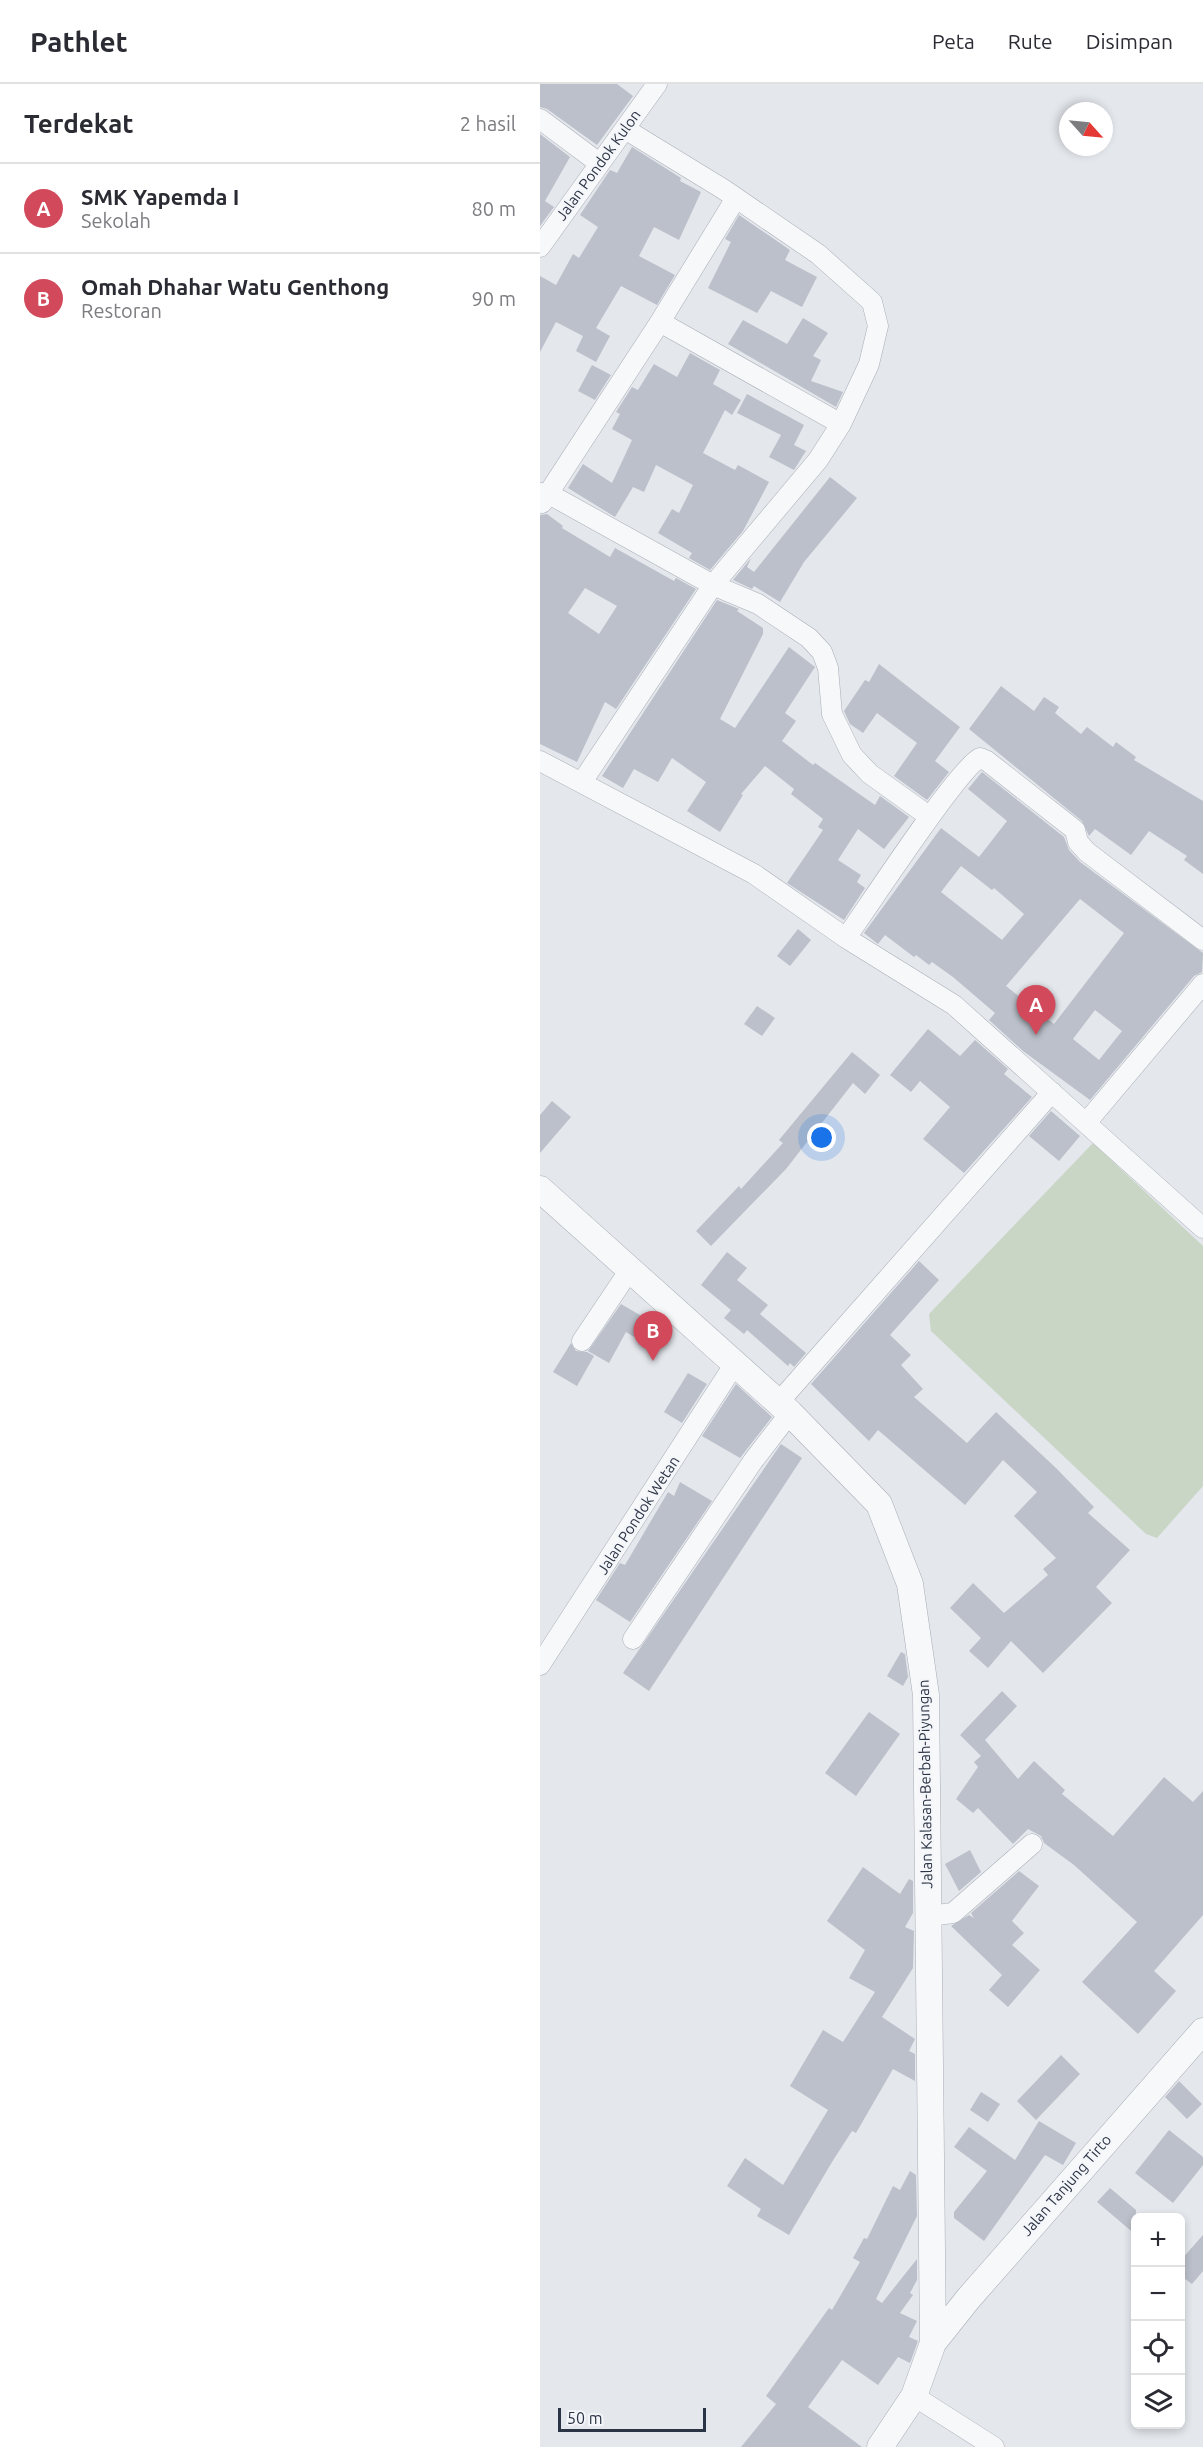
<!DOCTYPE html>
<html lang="id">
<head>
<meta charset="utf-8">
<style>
  :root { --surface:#fff; --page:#f2f2f3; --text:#2b2b33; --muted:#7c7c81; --line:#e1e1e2; --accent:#d1495b }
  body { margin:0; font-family:Ubuntu,sans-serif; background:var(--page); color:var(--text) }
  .controls { position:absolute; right:18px; bottom:18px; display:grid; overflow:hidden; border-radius:9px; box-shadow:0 3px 9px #0003 }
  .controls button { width:54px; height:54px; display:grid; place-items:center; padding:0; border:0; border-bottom:2px solid var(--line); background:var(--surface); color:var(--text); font:30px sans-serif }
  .compass { position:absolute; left:519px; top:18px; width:54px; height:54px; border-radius:50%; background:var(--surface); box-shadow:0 3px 9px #0003; rotate:117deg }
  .scale { position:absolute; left:18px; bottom:15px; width:148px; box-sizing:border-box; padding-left:6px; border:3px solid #2b3445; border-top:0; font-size:16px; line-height:21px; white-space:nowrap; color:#2b3445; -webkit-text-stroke:4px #f4f6f9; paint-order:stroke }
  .you { position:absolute; left:282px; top:1054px; width:21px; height:21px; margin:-15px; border:4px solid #fff; border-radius:50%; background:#1a73e8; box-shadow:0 0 0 9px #1a73e833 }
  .badge { display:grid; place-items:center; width:39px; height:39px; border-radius:50%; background:var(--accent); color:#fff; font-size:20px; font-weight:700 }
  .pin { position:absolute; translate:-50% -50px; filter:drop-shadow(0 2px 3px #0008) }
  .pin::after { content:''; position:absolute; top:32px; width:21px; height:18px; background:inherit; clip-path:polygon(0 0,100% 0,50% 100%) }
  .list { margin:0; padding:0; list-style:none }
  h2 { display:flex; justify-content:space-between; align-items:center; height:78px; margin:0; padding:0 24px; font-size:26px }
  h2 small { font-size:20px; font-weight:400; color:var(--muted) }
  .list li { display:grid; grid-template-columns:39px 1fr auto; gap:18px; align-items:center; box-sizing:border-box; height:90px; padding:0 24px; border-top:2px solid var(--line) }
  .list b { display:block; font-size:22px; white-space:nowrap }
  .list p { margin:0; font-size:20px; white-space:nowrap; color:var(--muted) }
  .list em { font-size:20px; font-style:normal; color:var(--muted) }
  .icon { flex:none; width:33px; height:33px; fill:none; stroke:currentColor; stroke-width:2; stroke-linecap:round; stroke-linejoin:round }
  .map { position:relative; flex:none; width:663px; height:2363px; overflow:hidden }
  header { display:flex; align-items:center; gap:36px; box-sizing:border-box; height:84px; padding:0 30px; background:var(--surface); border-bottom:2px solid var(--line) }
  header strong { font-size:28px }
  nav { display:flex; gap:33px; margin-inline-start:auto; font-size:21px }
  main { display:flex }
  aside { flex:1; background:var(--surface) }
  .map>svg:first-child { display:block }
  .green { fill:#c9d6c5 }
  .building { fill:#bbc0ca; fill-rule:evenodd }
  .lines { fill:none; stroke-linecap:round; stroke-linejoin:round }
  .minor-casing { stroke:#a9aeb7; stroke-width:21 }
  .tertiary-casing { stroke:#a9aeb7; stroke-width:27 }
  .minor { stroke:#f7f8fa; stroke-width:20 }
  .tertiary { stroke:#f7f8fa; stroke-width:26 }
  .labels { text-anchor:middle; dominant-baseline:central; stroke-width:4.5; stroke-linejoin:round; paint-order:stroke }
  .street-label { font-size:15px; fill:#2b3445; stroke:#f4f6f9 }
</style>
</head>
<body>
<header>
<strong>Pathlet</strong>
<nav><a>Peta</a><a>Rute</a><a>Disimpan</a></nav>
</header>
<main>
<aside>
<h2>Terdekat<small>2 hasil</small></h2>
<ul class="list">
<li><span class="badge">A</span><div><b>SMK Yapemda I</b><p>Sekolah</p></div><em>80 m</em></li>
<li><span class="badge">B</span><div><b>Omah Dhahar Watu Genthong</b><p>Restoran</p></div><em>90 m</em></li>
</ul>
</aside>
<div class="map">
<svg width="663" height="2363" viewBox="0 0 663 2363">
  <rect width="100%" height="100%" fill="#e4e7ec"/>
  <path class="green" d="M553,1059L663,1162V1402L617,1454L606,1450L391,1247L389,1230Z"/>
  <path class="building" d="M0,0H77L93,12L57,61L7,25L0,23Z
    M0,50L30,73L5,117L14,123L0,142Z
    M92,63L141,94L140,97L161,108L139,156L114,143L99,172L135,191L117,221L81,202L56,244L70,252L56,278L36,267L43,252L16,238L0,268V192L16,201L33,170L39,174L58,143L40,131L70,86L77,89Z
    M199,131L250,166L245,176L277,193L262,223L231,207L217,229L168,204L191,158L185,155Z
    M263,234L288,249L273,272L281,276L271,297L303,308L296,323L188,260L203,236L247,260Z
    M150,269L180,286L173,300L201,316L192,331L185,326L163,369L195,386L198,381L229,398L203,447L170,486L149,474L152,469L118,449L132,425L139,429L153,401L116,381L104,408L93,403L75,433L28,404L43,380L72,399L92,356L72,345L80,330L76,328L92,303L98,306L114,280L137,293Z
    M52,281L71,291L55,316L38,307Z
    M207,310L264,341L254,361L266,367L254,386L229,373L241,351L197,329Z
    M290,393L317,414L264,478L240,518L214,502L212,505L193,496L211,474L207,483L214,488Z
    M7,430L23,442L22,444L70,473L75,464L134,497L136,494L156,505L76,625L65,618L37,678L0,660V431ZM45,504L77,522L59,550L28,529Z
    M177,516L199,525L197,527L223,544V550L180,635L195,644L249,563L275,583L245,629L256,637L242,657L273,681L275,679L335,721L340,712L369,733L344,765L318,745L298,776L321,791L317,798L325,804L304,836L247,799L283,746L278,743L283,735L251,710L254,705L225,682L201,710L203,711L180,748L147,727L166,698L132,674L118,698L94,685L83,704L62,692Z
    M339,580L420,643L395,677L409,688L387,716L354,692L377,659L337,629L323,649L310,640L304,627L325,596L329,598Z
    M461,602L494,627L504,613L519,623L515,629L541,650L547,643L573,663L576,658L596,673L594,676L663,717V790L644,776L647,772L609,747L591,771L555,745L549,752L542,737L429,645Z
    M442,688L524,753L529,766L540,778L663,869L662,888L654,892L550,1016L483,967L449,936L455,929L413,893L392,878L389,881L376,871L374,873L345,851L338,860L324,849L401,744L439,773L467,737L428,705ZM421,782L452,806L454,804L484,830L462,856L401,808ZM540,815L584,849L514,940L466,902ZM555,926L582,947L559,976L533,955Z
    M258,845L271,856L250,882L237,872Z
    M217,922L235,934L222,952L204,940Z
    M388,945L420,972L435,956L468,985L464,990L492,1013L424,1089L383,1055L410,1023L380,997L371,1008L350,991Z
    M312,968L340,991L325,1010L313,999L246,1085L171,1162L156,1147L199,1102L201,1105L243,1059L239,1056Z
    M12,1017L31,1033L0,1069V1031Z
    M511,1027L540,1052L519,1077L489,1052Z
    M187,1168L207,1184L197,1196L228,1221L220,1230L266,1269L254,1283L250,1279L248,1282L207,1246L204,1250L184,1234L191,1226L161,1201Z
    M379,1177L399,1196L350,1251L371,1271L361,1281L383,1305L374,1313L427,1359L456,1328L516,1384L554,1423L548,1429L590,1466L556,1503L572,1519L503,1589L471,1557L448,1584L429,1567L441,1554L410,1524L433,1499L464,1529L508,1491L503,1485L516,1474L474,1432L497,1408L463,1376L425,1421L338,1346L329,1357L271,1300Z
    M81,1220L105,1234L94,1253L86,1248L69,1279L48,1267Z
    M31,1259L36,1267L47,1268L54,1272L37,1302L13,1288Z
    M148,1289L167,1300L142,1339L124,1328Z
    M196,1300L232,1333L200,1374L162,1352Z
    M241,1360L262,1374L109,1607L83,1589Z
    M140,1398L172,1417L90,1538L56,1516L80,1479L85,1481L128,1408L134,1412Z
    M361,1568L365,1570L368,1593L363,1602L347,1592Z
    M462,1607L477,1622L445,1656L478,1695L494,1677L525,1706L522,1710L573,1752L624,1693L653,1718L663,1707V1831L614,1887L636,1907L598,1950L542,1898L597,1838L534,1781L504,1759L501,1752L488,1745L473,1760L438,1724L433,1729L416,1715L438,1683L434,1678L441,1672L420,1651Z
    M329,1628L360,1650L316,1712L285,1689Z
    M430,1766L441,1788L419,1807L405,1780Z
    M323,1783L360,1810L369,1795L373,1797V1829L365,1843L374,1847L373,1884L342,1933L375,1955L369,1967L375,1970V1997L353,1985L316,2049L312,2047L292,2078L249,2151L217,2132L221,2125L187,2102L205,2074L243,2101L288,2026L250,2002L283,1946L303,1958L335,1908L309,1894L325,1866L287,1837Z
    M479,1787L499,1802L472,1837L484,1849L472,1861L500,1886L468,1923L449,1906L462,1891L411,1842L429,1831L434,1834L431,1829Z
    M521,1971L540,1990L496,2036L477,2017Z
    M639,1997L662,2020L647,2035L625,2013Z
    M441,2008L460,2020L448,2038L430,2026Z
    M499,2037L536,2059L523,2081L505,2071L444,2157L414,2134V2128L447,2087L414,2063L429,2043L475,2076Z
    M629,2046L663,2073V2081L633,2119L595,2089Z
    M370,2087L376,2091L377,2132L336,2215L342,2219L377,2175V2196L370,2209L373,2211L360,2229L377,2237L369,2253L378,2257L370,2279L358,2273L338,2301L302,2276L268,2323L322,2363H201L236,2320L226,2312L289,2224L292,2226L320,2178L313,2174L324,2154L327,2155L353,2102L360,2106Z
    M570,2104L596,2126V2151L557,2118Z
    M663,2151V2187L652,2200L640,2191V2177Z"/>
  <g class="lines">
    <defs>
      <path id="minor" d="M0,35L59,79
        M0,163L117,0
        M120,238L301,340
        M0,409L9,410L173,501L218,520L269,554L282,568L288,584L292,630L312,671L330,690L390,733
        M2,419L120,238L196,114
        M0,677L214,790L306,854L414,921L663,1144
        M42,698L173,501L278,376L301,340L329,280L338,242L332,218L278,170L183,105L85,45
        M306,854C326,826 419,683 440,674L447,677L535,746L538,758L547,768L663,856
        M546,1039L663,900
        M42,1257L89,1187
        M238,1319L512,1008
        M93,1555L213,1377L250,1329
        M0,1581L194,1281
        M388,1832L413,1829L492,1760
        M374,2312L454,2363"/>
      <path id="tertiary" d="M0,1105L250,1329L339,1420L370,1500L386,1611L393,2259L374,2312L340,2363
        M393,2259L428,2215L663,1947"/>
    </defs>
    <use href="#minor" class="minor-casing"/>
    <use href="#tertiary" class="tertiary-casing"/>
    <use href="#minor" class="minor"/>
    <use href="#tertiary" class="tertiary"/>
  </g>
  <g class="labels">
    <g class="street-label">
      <text transform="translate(58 81) rotate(-54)">Jalan Pondok Kulon</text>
      <text transform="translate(98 1431) rotate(-57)">Jalan Pondok Wetan</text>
      <text transform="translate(385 1700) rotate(-91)">Jalan Kalasan-Berbah-Piyungan</text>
      <text transform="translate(526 2101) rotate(-49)">Jalan Tanjung Tirto</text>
    </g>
  </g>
</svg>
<div class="controls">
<button>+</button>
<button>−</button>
<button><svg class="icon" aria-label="locate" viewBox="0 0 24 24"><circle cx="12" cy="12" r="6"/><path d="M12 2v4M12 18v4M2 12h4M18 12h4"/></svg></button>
<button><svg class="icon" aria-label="layers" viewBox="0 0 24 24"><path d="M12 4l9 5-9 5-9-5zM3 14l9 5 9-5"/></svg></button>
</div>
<svg class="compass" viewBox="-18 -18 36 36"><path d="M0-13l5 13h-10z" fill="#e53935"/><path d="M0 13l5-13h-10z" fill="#7c7c81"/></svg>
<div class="scale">50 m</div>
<div class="you"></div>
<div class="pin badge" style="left:496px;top:951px">A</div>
<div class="pin badge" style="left:113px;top:1277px">B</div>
</div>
</main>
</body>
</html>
